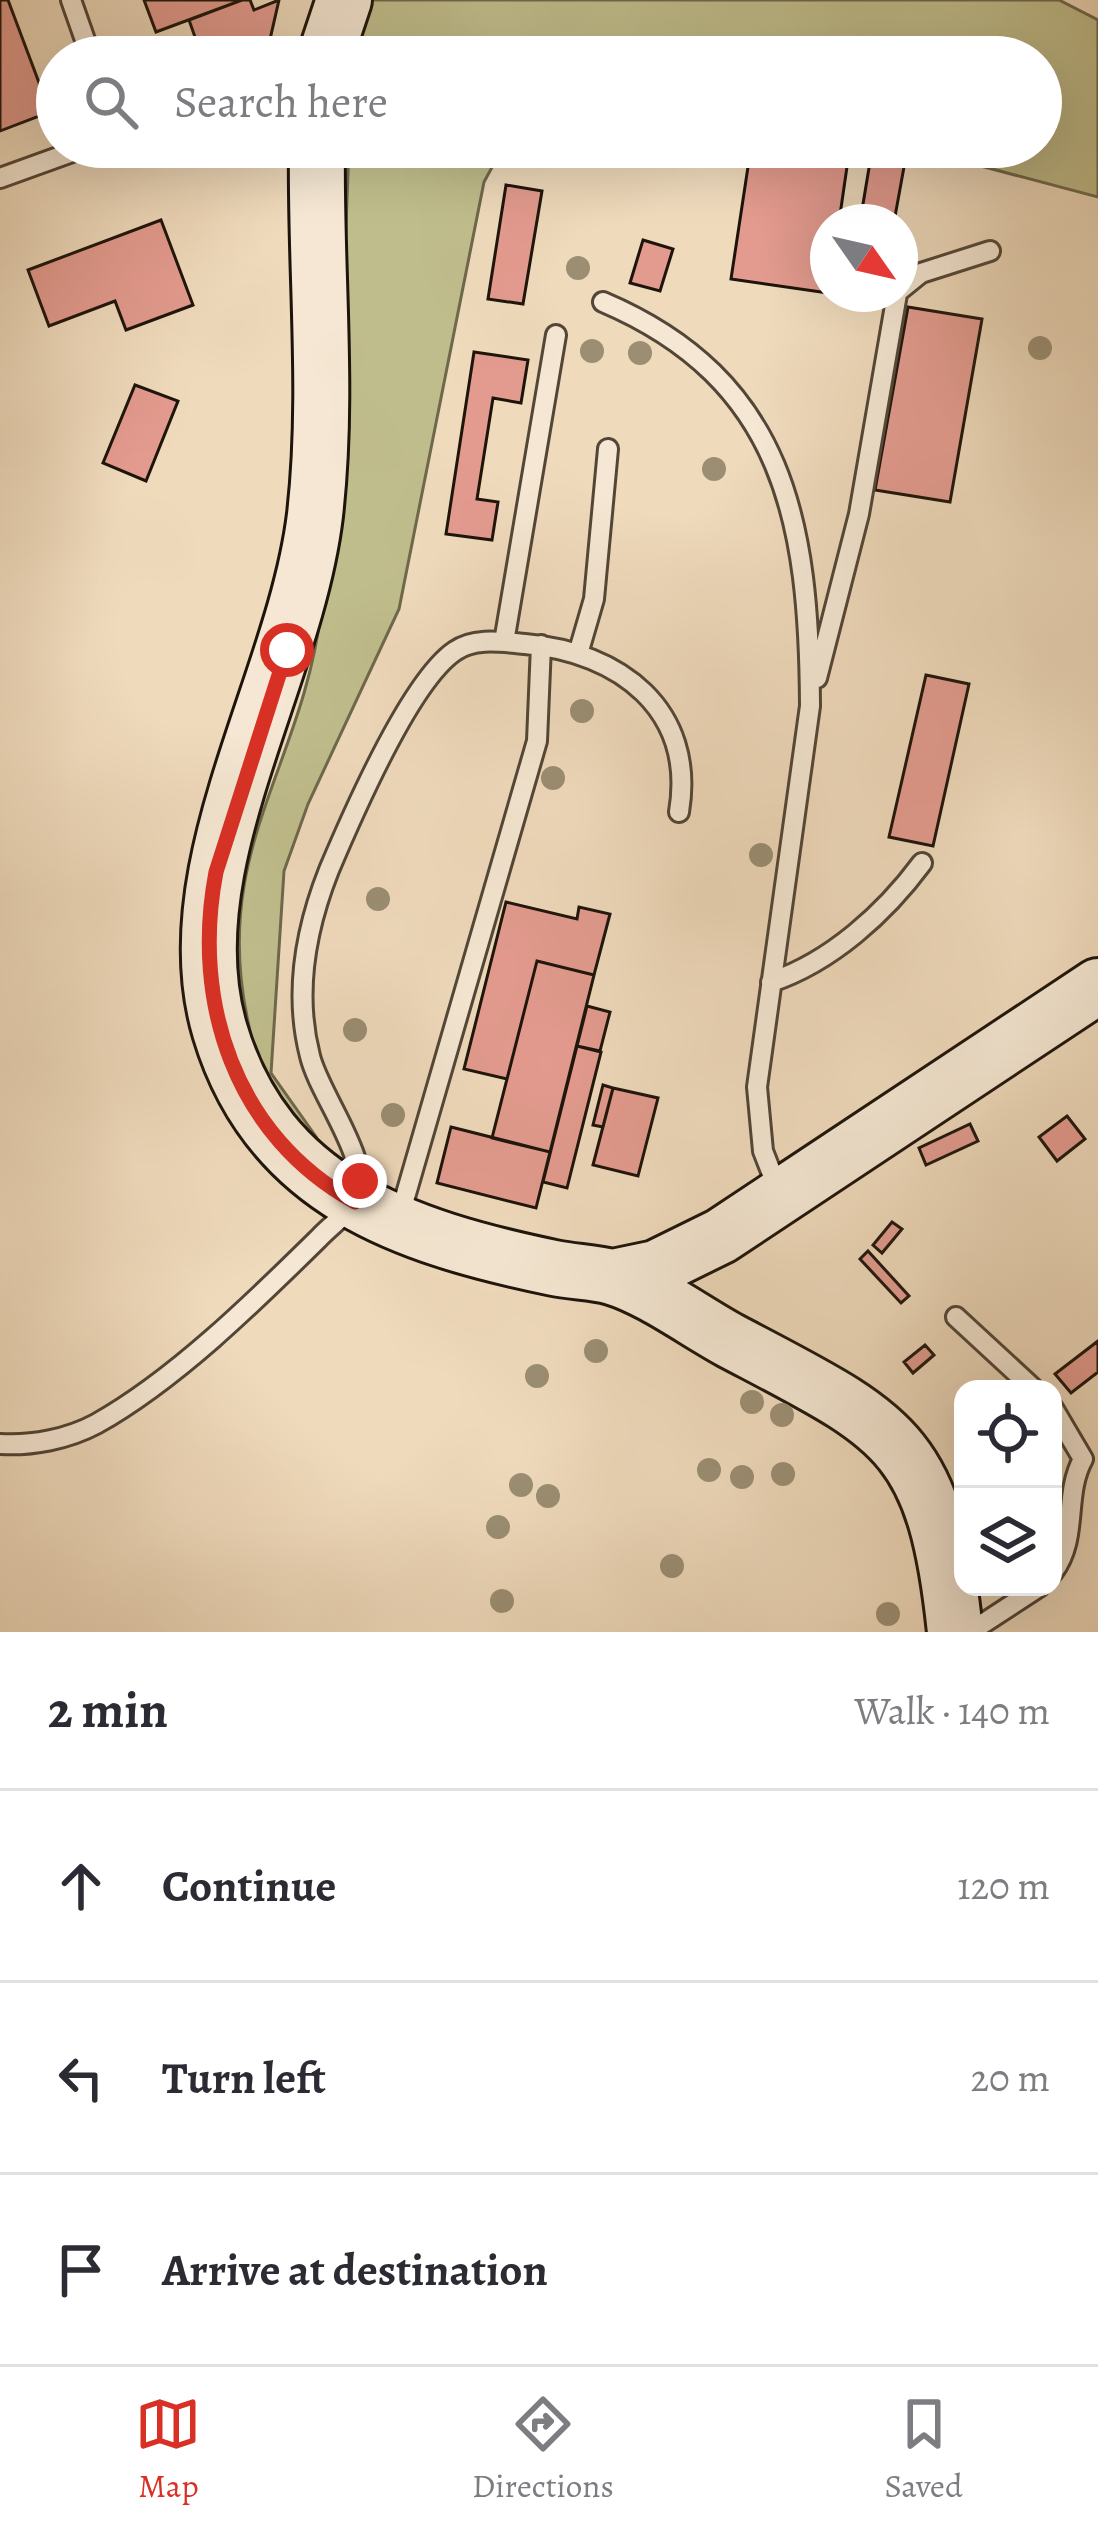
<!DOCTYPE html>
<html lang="en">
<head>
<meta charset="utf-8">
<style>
  :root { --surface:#fff; --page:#f7f7f7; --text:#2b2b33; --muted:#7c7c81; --line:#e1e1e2; --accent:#d93025 }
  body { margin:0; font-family:Alegreya,serif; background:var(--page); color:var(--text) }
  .controls { position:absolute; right:36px; bottom:36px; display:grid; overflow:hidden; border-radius:24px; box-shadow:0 12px 48px #0002 }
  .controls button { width:108px; height:108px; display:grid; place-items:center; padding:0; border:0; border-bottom:3px solid var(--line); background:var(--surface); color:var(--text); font:60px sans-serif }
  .compass { position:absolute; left:810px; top:204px; width:108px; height:108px; border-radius:50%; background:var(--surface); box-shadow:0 12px 48px #0002; rotate:124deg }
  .stop { position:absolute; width:36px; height:36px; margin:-27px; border:9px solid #d93025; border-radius:50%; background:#fff }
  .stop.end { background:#d93025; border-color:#fff; box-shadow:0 3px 12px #0008 }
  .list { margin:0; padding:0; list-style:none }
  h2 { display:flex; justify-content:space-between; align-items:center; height:156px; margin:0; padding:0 48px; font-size:51px }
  h2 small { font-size:39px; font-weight:400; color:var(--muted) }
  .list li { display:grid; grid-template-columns:78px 1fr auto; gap:36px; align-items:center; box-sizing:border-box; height:192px; padding:0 48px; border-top:3px solid var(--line) }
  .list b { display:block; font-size:45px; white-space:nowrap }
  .list em { font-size:39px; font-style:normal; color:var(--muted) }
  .icon { flex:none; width:66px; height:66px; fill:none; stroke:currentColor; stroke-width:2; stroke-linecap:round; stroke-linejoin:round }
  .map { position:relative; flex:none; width:1098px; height:1632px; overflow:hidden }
  .search { position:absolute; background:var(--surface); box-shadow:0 12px 48px #0002; left:36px; right:36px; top:36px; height:132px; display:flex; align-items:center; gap:30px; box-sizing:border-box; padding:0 42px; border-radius:66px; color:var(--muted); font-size:45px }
  .sheet { height:732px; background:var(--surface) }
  nav { display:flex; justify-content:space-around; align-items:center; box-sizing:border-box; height:168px; border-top:3px solid var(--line); background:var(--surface); font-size:33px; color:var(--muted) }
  nav a { display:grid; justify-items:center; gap:6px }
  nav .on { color:var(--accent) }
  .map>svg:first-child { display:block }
  .green { fill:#c0bd8c; stroke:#6e684c; stroke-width:3 }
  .building { fill:#e39b8f; stroke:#1d140b; stroke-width:3 }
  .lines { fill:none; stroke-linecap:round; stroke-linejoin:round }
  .lane-casing { stroke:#524637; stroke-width:24 }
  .secondary-casing { stroke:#1d140b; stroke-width:60 }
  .lane { stroke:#f5e7d3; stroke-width:18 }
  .secondary { stroke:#f5e7d3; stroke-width:54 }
  .tree { fill:#9b8e73 }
  .route { stroke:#d93025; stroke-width:15 }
</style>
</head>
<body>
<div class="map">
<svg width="1098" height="1632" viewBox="0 0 1098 1632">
  <rect width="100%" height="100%" fill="#efdabc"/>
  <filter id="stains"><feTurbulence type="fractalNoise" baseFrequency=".00167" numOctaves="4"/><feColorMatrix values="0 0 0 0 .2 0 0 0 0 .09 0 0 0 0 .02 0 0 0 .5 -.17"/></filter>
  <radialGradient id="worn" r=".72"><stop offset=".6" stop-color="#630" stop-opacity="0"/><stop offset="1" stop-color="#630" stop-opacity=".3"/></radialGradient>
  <path class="green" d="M371,0H1059L1098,20V197L909,147H1041V57H353V41Z
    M349,147H503L484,182L399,609L308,804L284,871L271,1073L317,1138C271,1106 261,1079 249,1026C209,852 303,767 321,611C339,457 343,301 349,147Z"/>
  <path class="building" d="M0,0H8L50,112L0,131Z
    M144,0H242L156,32Z
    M242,0H250L254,10L279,0L268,48L241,57H202L189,20Z
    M751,147L849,153L839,222H828V293L731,279Z
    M872,150L906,156L894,222H860Z
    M506,185L542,191L523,304L488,299Z
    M161,220L193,305L126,330L115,301L49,326L28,270Z
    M643,240L673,249L660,291L630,283Z
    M908,307L982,319L950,502L875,490Z
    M474,352L528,360L521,403L493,398L477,499L498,502L492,540L446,534Z
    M135,385L178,401L146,481L103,463Z
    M926,675L969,684L933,846L889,837Z
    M506,902L577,919L579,907L610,914L594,975L537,961L507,1079L464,1069Z
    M537,961L594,975L550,1152L492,1138Z
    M587,1006L610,1012L600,1051L577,1046Z
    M577,1046L601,1052L567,1188L543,1182Z
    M603,1085L613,1088L603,1127L593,1125Z
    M613,1088L658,1098L638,1176L593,1165Z
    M1067,1116L1085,1139L1057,1161L1039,1137Z
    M970,1124L978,1141L926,1165L919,1148Z
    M451,1127L550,1152L536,1208L437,1183Z
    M892,1222L902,1229L882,1253L873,1245Z
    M868,1251L909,1296L901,1303L860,1259Z
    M1098,1341V1372L1071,1393L1055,1374Z
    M925,1345L934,1355L913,1373L904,1362Z"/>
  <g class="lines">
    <defs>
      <path id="lane" d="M71,0L91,57
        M0,178L86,147
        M900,290L921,273L990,251
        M603,302C786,380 809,524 810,706L757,1087L763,1151L779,1192
        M504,642L556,335
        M578,654L594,599L608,449
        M817,678L859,514L897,294
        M771,982C831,962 885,913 922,863
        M399,1218L537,741L541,645
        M956,1317L1034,1389
        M1053,1408L1083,1459C1063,1496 1079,1537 1053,1572
        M0,1444C32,1446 68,1439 96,1424C175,1380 255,1301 319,1238C330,1226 349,1213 356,1199C374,1163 319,1095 310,1056C294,994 306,928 329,870C351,818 410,681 455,651C474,637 503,642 525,644C620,652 696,710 679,812
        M970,1632L1039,1587"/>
      <path id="secondary" d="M325,57L344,0
        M317,147C315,270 329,392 315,515C295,682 171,867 220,1031C268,1192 405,1237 554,1268C573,1272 594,1272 612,1277C652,1289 694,1321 731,1341C894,1427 935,1439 955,1632
        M613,1277L656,1268L721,1236L1098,986"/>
    </defs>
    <use href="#lane" class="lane-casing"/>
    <use href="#secondary" class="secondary-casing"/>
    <use href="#lane" class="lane"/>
    <use href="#secondary" class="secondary"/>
  </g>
  <g class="tree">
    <circle cx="578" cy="268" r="12"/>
    <circle cx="1040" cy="348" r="12"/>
    <circle cx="592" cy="351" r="12"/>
    <circle cx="640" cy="353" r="12"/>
    <circle cx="714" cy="469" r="12"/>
    <circle cx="582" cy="711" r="12"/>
    <circle cx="553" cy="778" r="12"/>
    <circle cx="761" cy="855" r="12"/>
    <circle cx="378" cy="899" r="12"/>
    <circle cx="355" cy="1030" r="12"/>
    <circle cx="393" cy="1115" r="12"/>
    <circle cx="596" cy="1351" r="12"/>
    <circle cx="537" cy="1376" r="12"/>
    <circle cx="752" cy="1402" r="12"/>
    <circle cx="782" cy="1415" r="12"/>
    <circle cx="709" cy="1470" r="12"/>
    <circle cx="783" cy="1474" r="12"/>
    <circle cx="742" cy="1477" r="12"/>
    <circle cx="521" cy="1485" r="12"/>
    <circle cx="548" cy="1496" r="12"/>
    <circle cx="498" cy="1527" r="12"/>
    <circle cx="672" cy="1566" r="12"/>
    <circle cx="502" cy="1601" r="12"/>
    <circle cx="888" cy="1614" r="12"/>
  </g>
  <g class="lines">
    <path class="route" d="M287,650L216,872C191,1002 235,1136 355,1202L360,1181"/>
  </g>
  <rect width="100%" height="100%" filter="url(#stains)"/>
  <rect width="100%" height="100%" fill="url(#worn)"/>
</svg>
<div class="controls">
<button><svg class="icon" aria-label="locate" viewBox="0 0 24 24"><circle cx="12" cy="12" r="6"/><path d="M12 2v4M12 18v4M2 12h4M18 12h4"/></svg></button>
<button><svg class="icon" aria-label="layers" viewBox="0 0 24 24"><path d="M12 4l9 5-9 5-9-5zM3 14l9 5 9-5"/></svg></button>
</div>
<svg class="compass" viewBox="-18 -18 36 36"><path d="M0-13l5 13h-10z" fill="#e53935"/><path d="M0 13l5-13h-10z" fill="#7c7c81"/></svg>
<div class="stop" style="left:287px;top:650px"></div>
<div class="stop end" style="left:360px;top:1181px"></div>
<div class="search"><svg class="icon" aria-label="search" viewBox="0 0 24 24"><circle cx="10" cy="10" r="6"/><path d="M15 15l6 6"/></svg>Search here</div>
</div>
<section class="sheet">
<h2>2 min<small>Walk · 140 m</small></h2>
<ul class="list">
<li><svg class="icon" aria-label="ahead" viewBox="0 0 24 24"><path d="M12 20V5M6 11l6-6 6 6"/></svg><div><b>Continue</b></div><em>120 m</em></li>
<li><svg class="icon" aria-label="left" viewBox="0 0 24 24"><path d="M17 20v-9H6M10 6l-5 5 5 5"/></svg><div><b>Turn left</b></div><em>20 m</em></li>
<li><svg class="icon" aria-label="arrive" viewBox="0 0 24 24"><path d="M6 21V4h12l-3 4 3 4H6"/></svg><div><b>Arrive at destination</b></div></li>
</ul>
</section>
<nav>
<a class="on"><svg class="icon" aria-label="map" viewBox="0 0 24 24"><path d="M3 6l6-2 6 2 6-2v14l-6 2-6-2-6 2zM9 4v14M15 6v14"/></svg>Map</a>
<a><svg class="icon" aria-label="directions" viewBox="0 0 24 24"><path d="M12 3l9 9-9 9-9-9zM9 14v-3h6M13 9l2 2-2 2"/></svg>Directions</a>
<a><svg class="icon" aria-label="saved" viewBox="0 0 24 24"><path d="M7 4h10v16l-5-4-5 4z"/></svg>Saved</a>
</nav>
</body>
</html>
